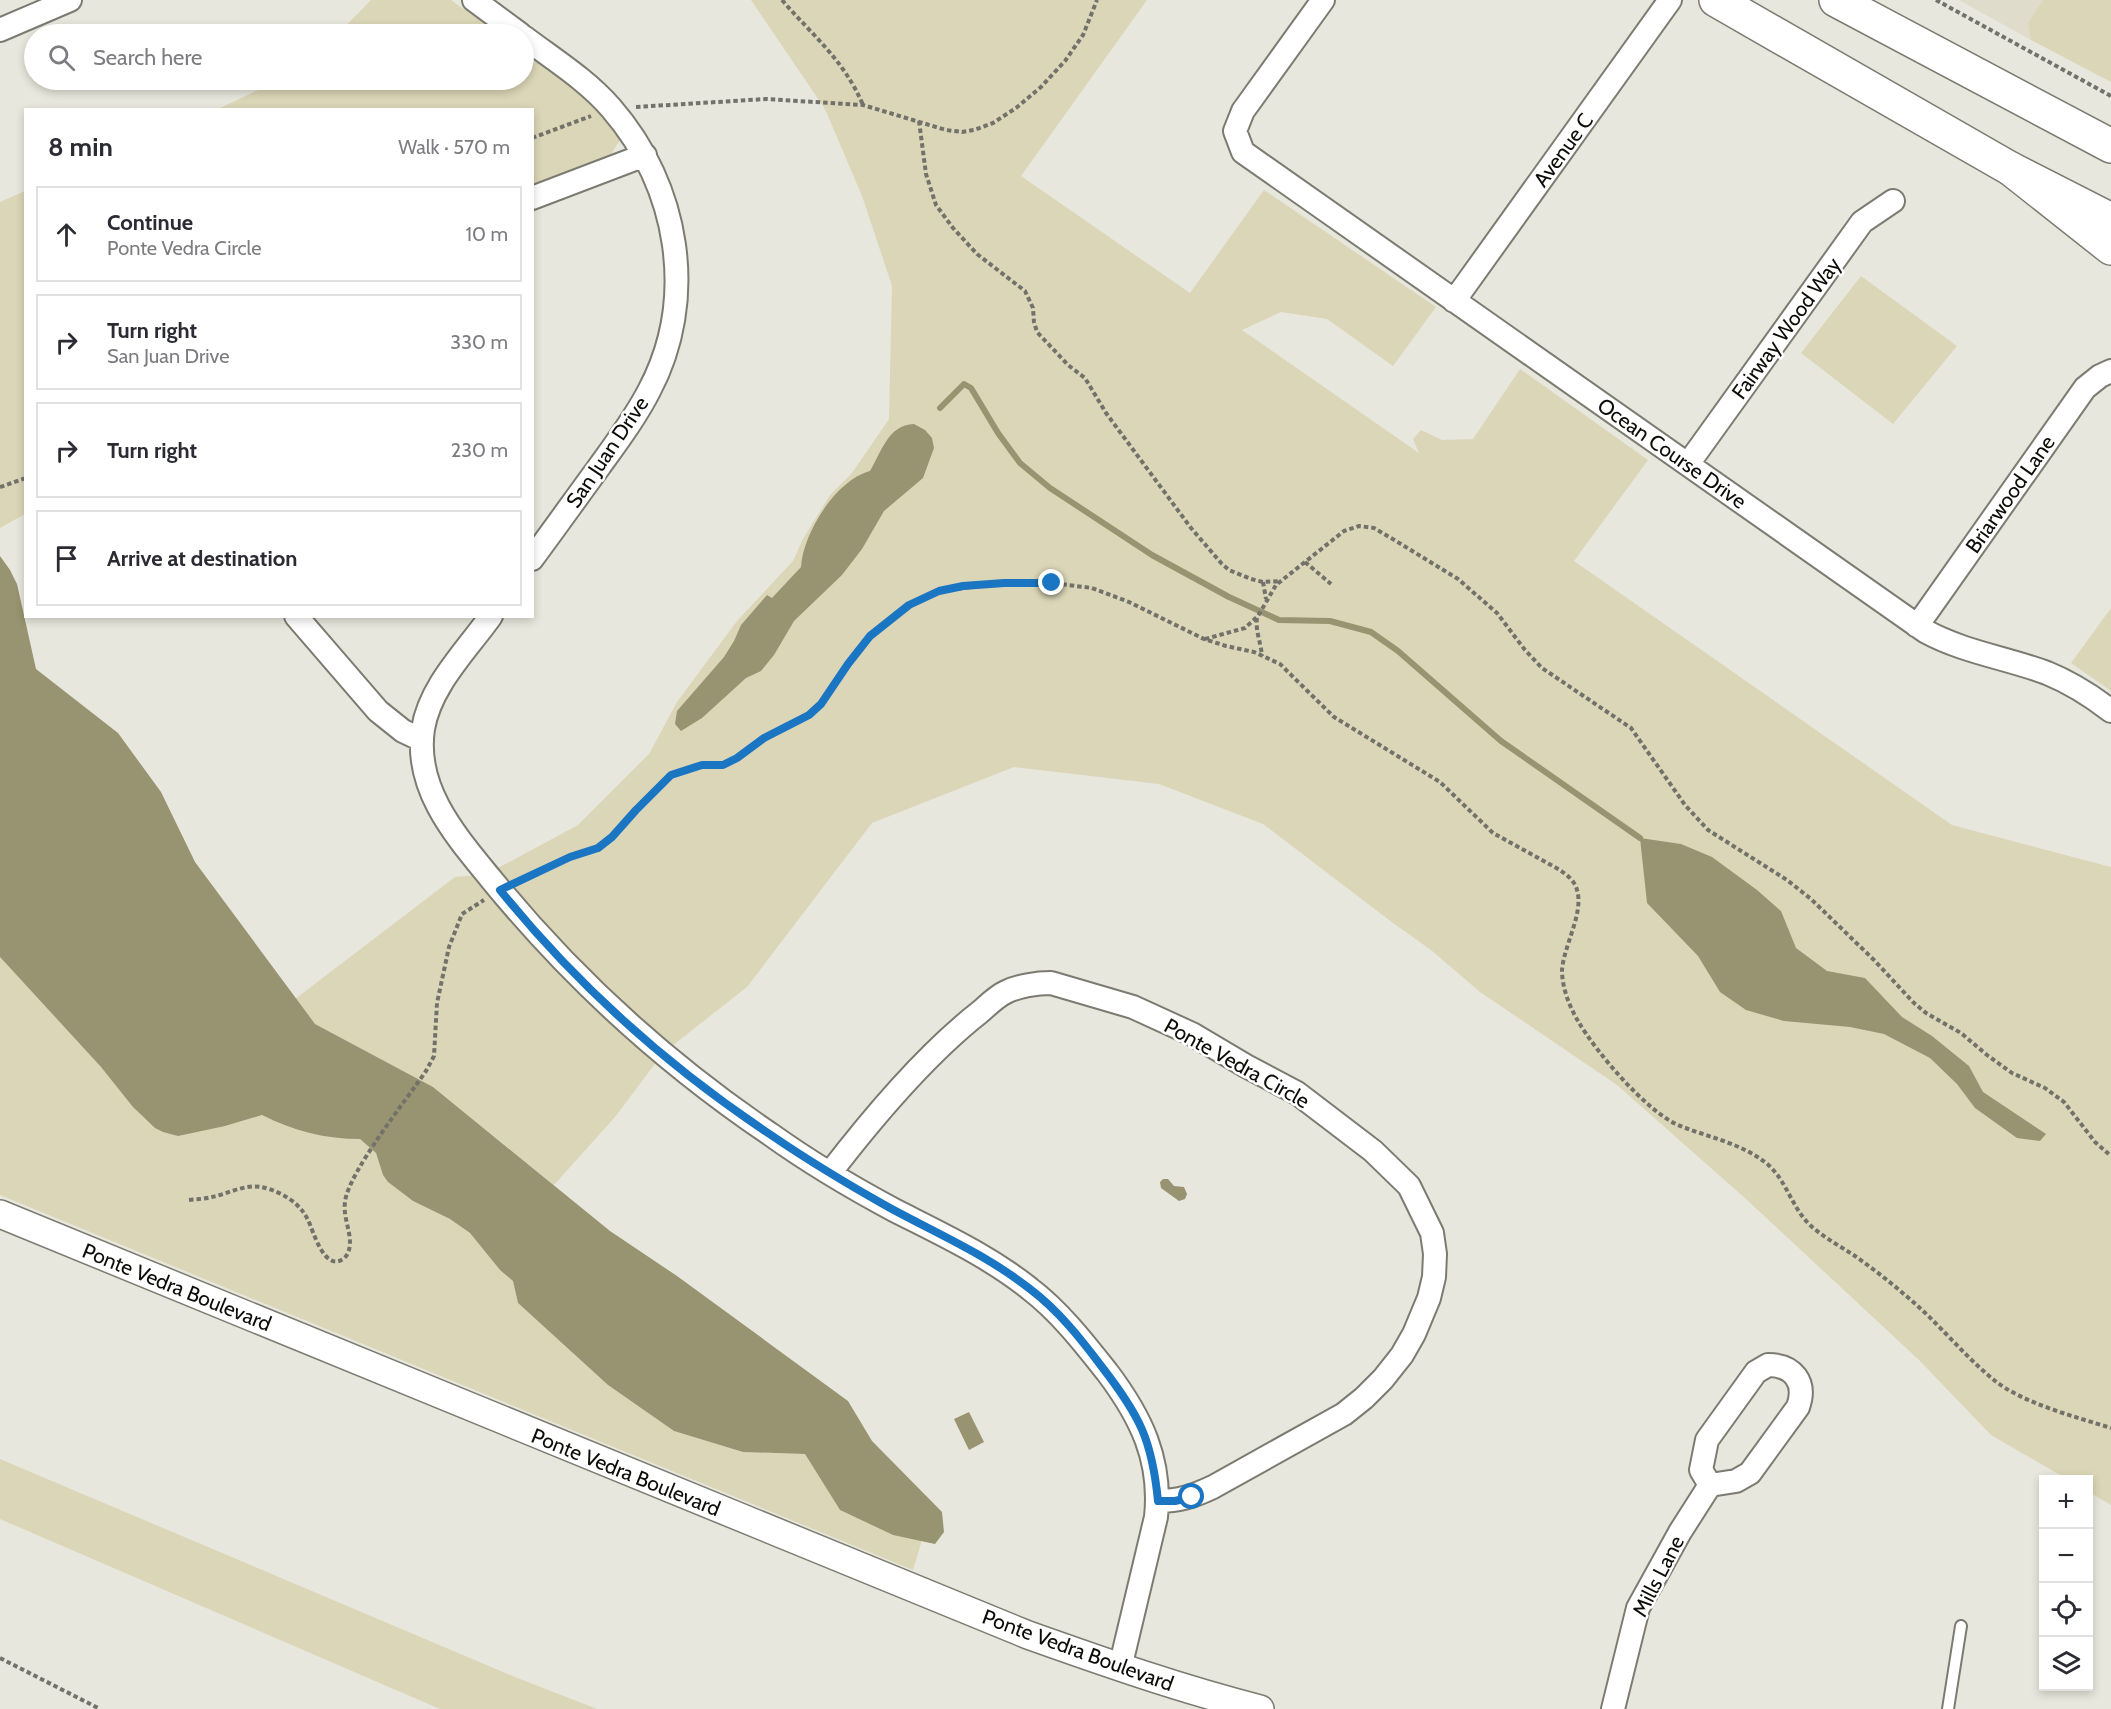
<!DOCTYPE html>
<html lang="en">
<head>
<meta charset="utf-8">
<style>
  :root { --surface:#fff; --page:#f7f7f7; --text:#2b2b33; --muted:#7c7c81; --line:#e1e1e2 }
  body { margin:0; font-family:Cabin,sans-serif; background:var(--page); color:var(--text) }
  .controls { position:absolute; right:18px; bottom:18px; display:grid; overflow:hidden; border-radius:0px; box-shadow:0 3px 9px #0003 }
  .controls button { width:54px; height:54px; display:grid; place-items:center; padding:0; border:0; border-bottom:2px solid var(--line); background:var(--surface); color:var(--text); font:30px sans-serif }
  .stop { position:absolute; width:18px; height:18px; margin:-14px; border:4px solid #1a75c2; border-radius:50%; background:#fff }
  .stop.end { background:#1a75c2; border-color:#fff; box-shadow:0 2px 6px #0008 }
  .list { margin:0; padding:0; list-style:none }
  h2 { display:flex; justify-content:space-between; align-items:center; height:78px; margin:0; padding:0 24px; font-size:26px }
  h2 small { font-size:20px; font-weight:400; color:var(--muted) }
  .list li { display:grid; grid-template-columns:39px 1fr auto; gap:18px; align-items:center; box-sizing:border-box; height:96px; margin:0 12px 12px; padding:0 12px; border:2px solid var(--line); border-radius:0px }
  .list b { display:block; font-size:22px; white-space:nowrap }
  .list p { margin:0; font-size:20px; white-space:nowrap; color:var(--muted) }
  .list em { font-size:20px; font-style:normal; color:var(--muted) }
  .icon { flex:none; width:33px; height:33px; fill:none; stroke:currentColor; stroke-width:2; stroke-linecap:round; stroke-linejoin:round }
  .map { position:relative; flex:none; width:2111px; height:1709px; overflow:hidden }
  .search { position:absolute; background:var(--surface); box-shadow:0 3px 9px #0003; left:24px; top:24px; width:510px; height:66px; display:flex; align-items:center; gap:15px; box-sizing:border-box; padding:0 21px; border-radius:33px; color:var(--muted); font-size:22px }
  .panel { position:absolute; background:var(--surface); box-shadow:0 3px 9px #0003; left:24px; top:108px; width:510px; height:510px; border-radius:0px }
  .map>svg:first-child { display:block }
  .built { fill:#dfdccb }
  .green { fill:#dbd6b7 }
  .water { fill:#989370 }
  .lines { fill:none; stroke-linecap:round; stroke-linejoin:round }
  .stream { stroke:#989370; stroke-width:6 }
  .service-casing { stroke:#7c7b72; stroke-width:14 }
  .minor-casing { stroke:#7c7b72; stroke-width:26 }
  .tertiary-casing { stroke:#7c7b72; stroke-width:30 }
  .primary-casing { stroke:#7c7b72; stroke-width:36 }
  .motorway-casing { stroke:#7c7b72; stroke-width:36 }
  .path { stroke:#72716a; stroke-width:4; stroke-dasharray:4.5 3; stroke-linecap:butt }
  .service { stroke:#fff; stroke-width:10 }
  .minor { stroke:#fff; stroke-width:22 }
  .tertiary { stroke:#fff; stroke-width:27 }
  .primary { stroke:#fff; stroke-width:33 }
  .motorway { stroke:#fff; stroke-width:33 }
  .route { stroke:#1a75c2; stroke-width:8 }
  .labels { text-anchor:middle; dominant-baseline:central; stroke-width:5; stroke-linejoin:round; paint-order:stroke }
  .street-label { font-size:21px; fill:#0c0c08; stroke:#fff }
</style>
</head>
<body>
<div class="map">
<svg width="2111" height="1709" viewBox="0 0 2111 1709">
  <rect width="100%" height="100%" fill="#e8e7dd"/>
  <path class="built" d="M1959,0H2043L2028,23L2031,40Z"/>
  <path class="green" d="M371,0H451L499,34H338Z
    M751,0H1147L1021,176L1190,293L1264,190L1436,307L1393,366L1327,319L1281,312L1242,330L1419,453L1413,439L1421,430L1442,440L1473,439L1520,369L1648,460L1574,561L1952,825L2111,867V1505L2089,1492L2088,1480L2067,1479L1991,1435L1919,1360L1746,1199L1617,1085L1480,992L1431,950L1393,923L1263,824L1159,784L1014,767L872,823L747,987L663,1053L615,1117L554,1185L433,1087L315,1024L295,999L455,877L487,874L578,825L649,754L677,702L737,621L793,561L803,539L830,495L852,473L889,419L892,286L862,196L825,109Z
    M2043,0H2111V82L2031,40L2028,23Z
    M524,53L595,106L620,140L609,157L533,184L532,110H216L279,80H524Z
    M25,191V514L0,528V202Z
    M1861,276L1957,346L1893,424L1801,353Z
    M2111,608V691L2071,663Z
    M0,957L101,1067L143,1117L225,1126L262,1115C293,1131 326,1139 360,1139L376,1153L383,1175L388,1182L413,1201L450,1219L470,1233L500,1270L513,1281L518,1303L608,1385L674,1431L743,1452L805,1454L840,1510L893,1535L922,1540L913,1570L0,1195Z
    M0,1459L515,1677L597,1709H440L0,1519Z"/>
  <path class="water" d="M914,424L925,430L932,438L934,448L923,478L884,511L862,549L842,575L794,621L774,655L761,671L746,678L702,718L681,731L675,724L677,711L724,657L734,641L741,625L767,595L772,598L801,567C803,533 836,480 870,471C882,451 888,425 914,424Z
    M0,556L10,570L17,584L36,669L118,733L161,792L195,862L315,1024L433,1087L610,1231L677,1276L848,1401L872,1441L942,1512L944,1532L935,1544L893,1535L840,1510L805,1454L743,1452L674,1431L608,1385L518,1303L513,1281L500,1270L470,1233L450,1219L413,1201L388,1182L383,1175L376,1153L360,1139C325,1139 294,1131 262,1115L225,1126L178,1136L163,1132L155,1128L133,1107L101,1067L0,957Z
    M1640,838L1681,844L1712,857L1757,890L1781,911L1796,948L1827,971L1865,978L1902,1017L1932,1036L1969,1066L1983,1092L2046,1134L2040,1141L2017,1138L1975,1108L1957,1084L1930,1058L1884,1034L1850,1027L1784,1021L1746,1010L1720,992L1698,956L1647,903Z
    M1163,1179H1168L1174,1186L1184,1187L1187,1194L1185,1199L1179,1201L1161,1188L1160,1182Z
    M969,1412L984,1442L969,1450L954,1419Z"/>
  <g class="lines">
    <path class="stream" d="M940,408L964,384L971,388L998,433L1020,463L1050,488L1152,555L1229,597L1279,620L1330,621L1371,632L1398,651L1501,741L1640,838"/>
    <defs>
      <path id="service" d="M1948,1709L1961,1626"/>
      <path id="minor" d="M474,0L520,34
        M1323,0L1243,111L1235,131L1243,152L1925,631C1963,652 2007,658 2047,673C2069,682 2093,697 2111,711
        M0,30L70,0
        M524,37C553,59 587,80 611,108C679,186 698,299 649,391C635,418 617,442 599,467C577,497 555,528 532,559
        M532,198L645,155
        M1454,301L1670,0
        M1688,464L1862,222L1893,201
        M296,616L378,711L403,731L422,740
        M491,616C466,651 430,686 423,729C414,789 456,836 491,879C571,977 665,1063 770,1134C809,1162 851,1187 894,1210C941,1234 989,1256 1030,1289C1060,1312 1084,1343 1107,1372C1141,1417 1162,1460 1156,1517L1120,1668
        M1917,626L2085,388L2100,376L2111,371
        M830,1173C873,1117 925,1055 980,1012C988,1005 997,996 1006,992C1018,986 1037,983 1051,983L1133,1007L1192,1034L1246,1066L1297,1093L1373,1151L1409,1186L1432,1233L1435,1254L1434,1277L1429,1298L1414,1334L1402,1355L1383,1379L1364,1398L1344,1414L1213,1487C1194,1496 1179,1501 1158,1501
        M1768,1365C1793,1365 1807,1382 1798,1407L1750,1473L1736,1481L1710,1485L1701,1470L1707,1440L1756,1372Z
        M1613,1709L1638,1608L1680,1532L1710,1485"/>
      <path id="tertiary" d="M0,1214L1028,1635C1104,1662 1181,1689 1260,1709"/>
      <path id="primary" d="M1716,0L2011,169L2111,220
        M1836,0L2111,146"/>
      <path id="motorway" d="M2011,169L2111,248"/>
    </defs>
    <use href="#service" class="service-casing"/>
    <use href="#minor" class="minor-casing"/>
    <use href="#tertiary" class="tertiary-casing"/>
    <use href="#primary" class="primary-casing"/>
    <use href="#motorway" class="motorway-casing"/>
    <path class="path" d="M782,0C813,36 844,60 863,105
      M1936,0L2111,96
      M636,107L766,99L863,105L946,130L962,132L974,130L993,123L1016,108L1041,87L1065,61L1083,35L1097,0
      M919,121L926,174L936,205L953,228L977,254L1025,291L1033,308L1034,322L1037,332L1068,365L1085,378L1106,413L1191,528L1222,564L1229,570L1251,579L1263,582L1280,581
      M532,138L591,116
      M0,487L26,478
      M1305,562L1331,584
      M1263,582L1266,599
      M1257,618C1255,630 1261,643 1262,656
      M1205,639L1245,628L1258,616L1276,585L1344,531L1359,526L1374,528L1396,541L1458,579L1497,613L1525,650L1542,668L1631,728L1685,805L1708,830L1787,880L1811,899L1874,960L1914,1003L1926,1013L1961,1033L1987,1055L2012,1073L2045,1088L2064,1102L2095,1142L2111,1156
      M516,882L570,857L598,847L612,837L636,810L671,775L702,765H723L737,758L764,737L809,715L821,704L848,664L870,636L909,605L939,591L1004,583H1052L1092,588L1129,602L1204,639L1226,646L1254,652L1280,664L1334,717L1440,782L1493,833L1560,870C1567,875 1575,881 1577,890C1584,913 1564,945 1562,970C1562,987 1569,1006 1578,1021C1596,1052 1646,1111 1678,1125C1707,1137 1741,1143 1766,1163C1787,1180 1791,1207 1810,1225C1823,1237 1840,1246 1855,1256C1872,1268 1889,1281 1905,1295C1937,1321 1962,1354 1994,1380C2022,1403 2076,1417 2111,1428
      M189,1200C197,1199 205,1199 212,1197C227,1194 245,1184 261,1187C273,1189 289,1197 297,1205C302,1210 305,1214 308,1220C313,1230 324,1272 343,1259C348,1256 350,1248 350,1243C350,1229 343,1216 345,1202C348,1173 407,1099 426,1071L434,1056L437,1003L449,947L462,914L484,900
      M0,1658L100,1709"/>
    <use href="#service" class="service"/>
    <use href="#minor" class="minor"/>
    <use href="#tertiary" class="tertiary"/>
    <use href="#primary" class="primary"/>
    <use href="#motorway" class="motorway"/>
  </g>
  <g class="lines">
    <path class="route" d="M1052,583H1004L963,586L939,591L909,605L870,636L848,664L821,704L809,715L764,738L737,758L723,765H702L671,775L636,810L612,837L598,848L570,857L500,890C576,984 670,1068 771,1135C809,1161 849,1185 890,1208C938,1234 987,1255 1030,1289C1058,1310 1081,1339 1102,1367C1140,1416 1152,1440 1158,1501H1175L1192,1497"/>
  </g>
  <g class="labels">
    <g class="street-label">
      <text transform="translate(1563 150) rotate(-54)">Avenue C</text>
      <text transform="translate(1786 328) rotate(-54)">Fairway Wood Way</text>
      <text transform="translate(607 452) rotate(-56)">San Juan Drive</text>
      <text transform="translate(1672 453) rotate(35)">Ocean Course Drive</text>
      <text transform="translate(2010 494) rotate(-55)">Briarwood Lane</text>
      <text transform="translate(1237 1063) rotate(29)">Ponte Vedra Circle</text>
      <text transform="translate(177 1287) rotate(22)">Ponte Vedra Boulevard</text>
      <text transform="translate(626 1472) rotate(22)">Ponte Vedra Boulevard</text>
      <text transform="translate(1658 1576) rotate(-63)">Mills Lane</text>
      <text transform="translate(1078 1650) rotate(20)">Ponte Vedra Boulevard</text>
    </g>
  </g>
</svg>
<div class="controls">
<button>+</button>
<button>−</button>
<button><svg class="icon" aria-label="locate" viewBox="0 0 24 24"><circle cx="12" cy="12" r="6"/><path d="M12 2v4M12 18v4M2 12h4M18 12h4"/></svg></button>
<button><svg class="icon" aria-label="layers" viewBox="0 0 24 24"><path d="M12 4l9 5-9 5-9-5zM3 14l9 5 9-5"/></svg></button>
</div>
<div class="stop" style="left:1192px;top:1497px"></div>
<div class="stop end" style="left:1052px;top:583px"></div>
<div class="search"><svg class="icon" aria-label="search" viewBox="0 0 24 24"><circle cx="10" cy="10" r="6"/><path d="M15 15l6 6"/></svg>Search here</div>
<section class="panel">
<h2>8 min<small>Walk · 570 m</small></h2>
<ul class="list">
<li><svg class="icon" aria-label="ahead" viewBox="0 0 24 24"><path d="M12 20V5M6 11l6-6 6 6"/></svg><div><b>Continue</b><p>Ponte Vedra Circle</p></div><em>10 m</em></li>
<li><svg class="icon" aria-label="right" viewBox="0 0 24 24"><path d="M7 20v-9h11M14 6l5 5-5 5"/></svg><div><b>Turn right</b><p>San Juan Drive</p></div><em>330 m</em></li>
<li><svg class="icon" aria-label="right" viewBox="0 0 24 24"><path d="M7 20v-9h11M14 6l5 5-5 5"/></svg><div><b>Turn right</b></div><em>230 m</em></li>
<li><svg class="icon" aria-label="arrive" viewBox="0 0 24 24"><path d="M6 21V4h12l-3 4 3 4H6"/></svg><div><b>Arrive at destination</b></div></li>
</ul>
</section>
</div>
</body>
</html>
